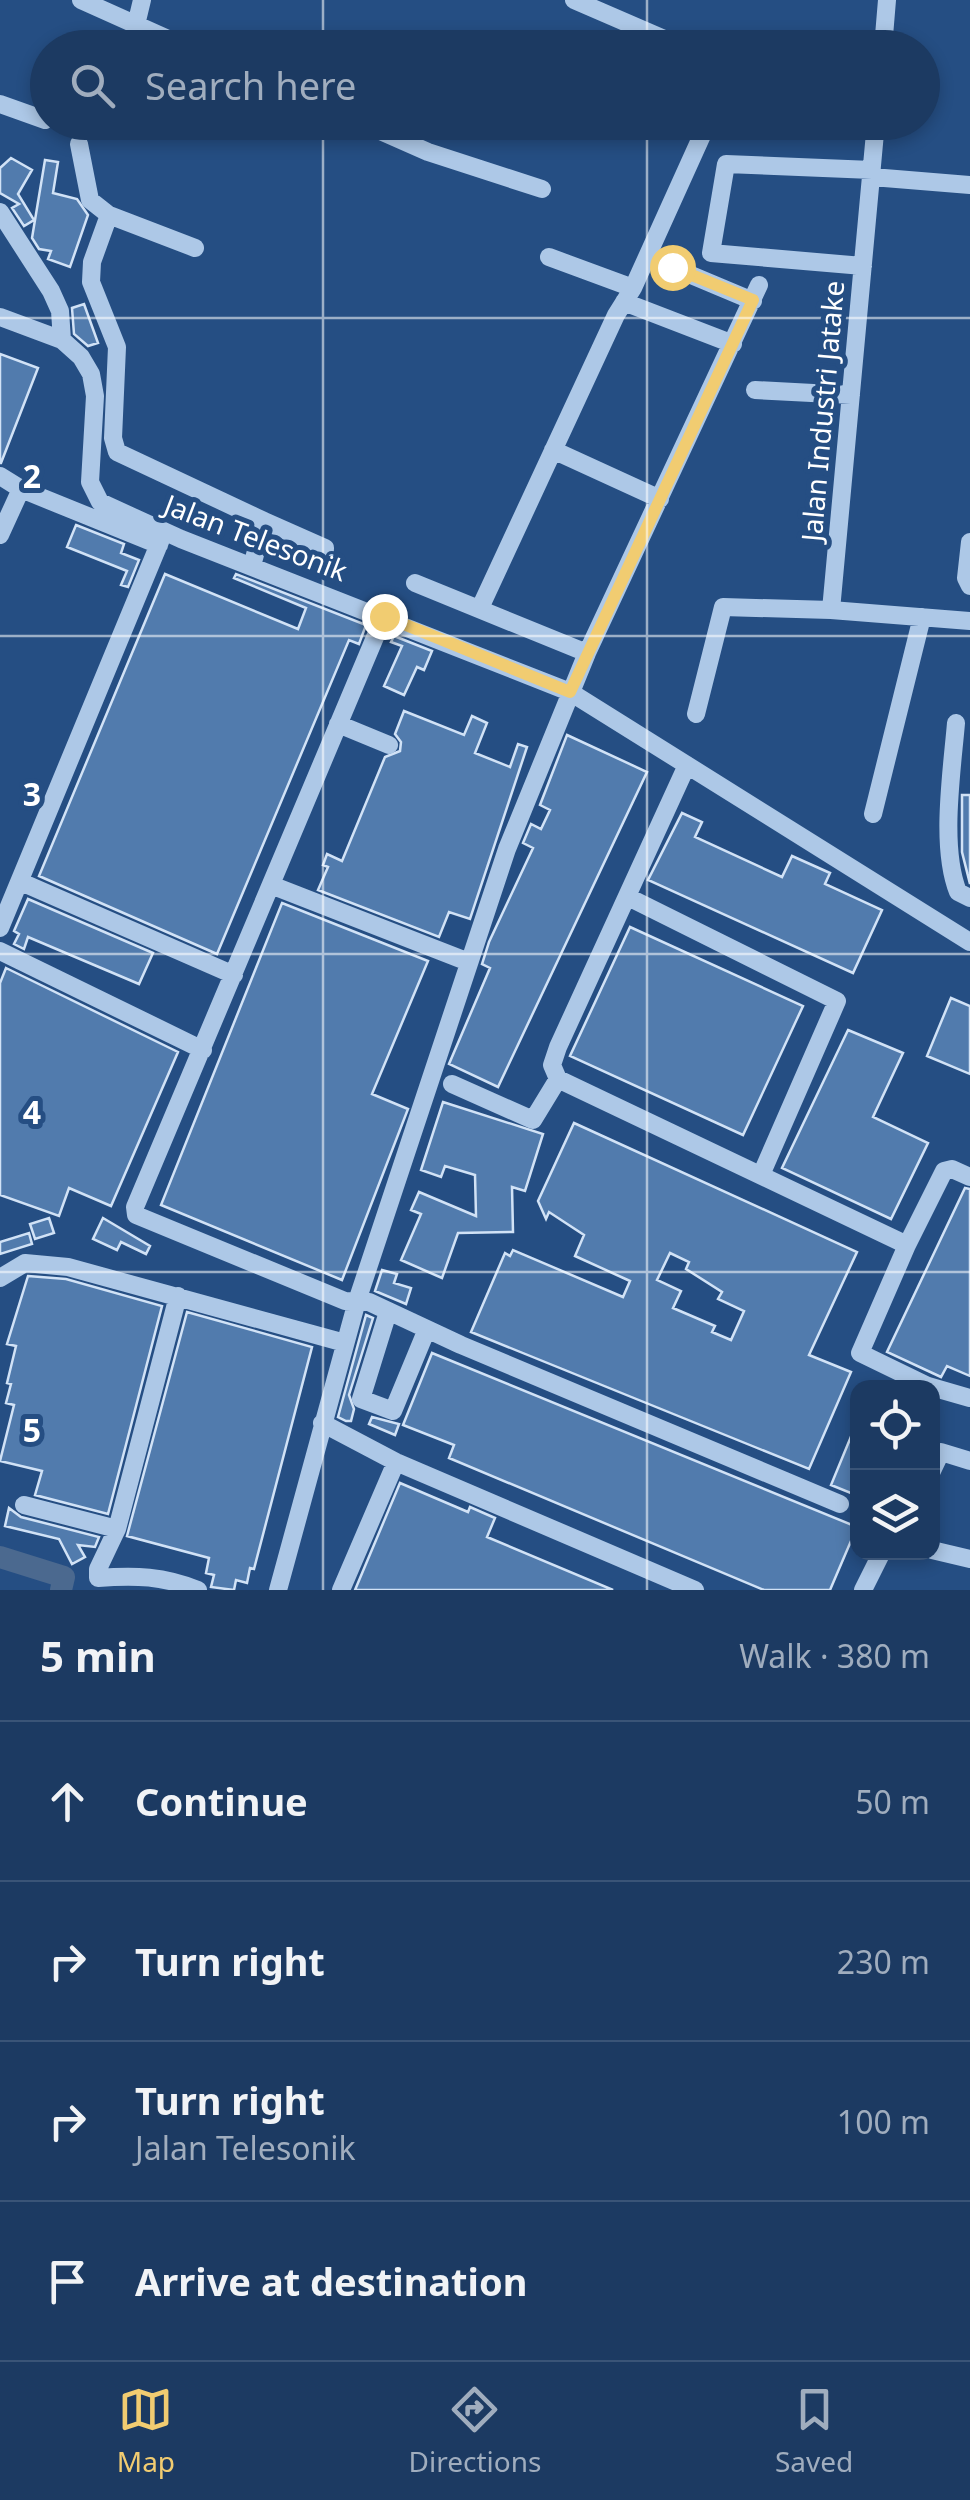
<!DOCTYPE html>
<html lang="en">
<head>
<meta charset="utf-8">
<style>
  :root { --surface:#1c3a62; --page:#254168; --text:#f1f3f6; --muted:#a0adbe; --line:#3a5477; --accent:#f1cc71 }
  body { margin:0; font-family:"Noto Sans",sans-serif; background:var(--page); color:var(--text) }
  .controls { position:absolute; right:30px; bottom:30px; display:grid; overflow:hidden; border-radius:20px; box-shadow:0 5px 15px #0003 }
  .controls button { width:90px; height:90px; display:grid; place-items:center; padding:0; border:0; border-bottom:2px solid var(--line); background:var(--surface); color:var(--text); font:50px sans-serif }
  .stop { position:absolute; width:30px; height:30px; margin:-22px; border:8px solid #f1cc71; border-radius:50%; background:#fff }
  .stop.end { background:#f1cc71; border-color:#fff; box-shadow:0 2px 10px #0008 }
  .list { margin:0; padding:0; list-style:none }
  h2 { display:flex; justify-content:space-between; align-items:center; height:130px; margin:0; padding:0 40px; font-size:42px }
  h2 small { font-size:32px; font-weight:400; color:var(--muted) }
  .list li { display:grid; grid-template-columns:65px 1fr auto; gap:30px; align-items:center; box-sizing:border-box; height:160px; padding:0 40px; border-top:2px solid var(--line) }
  .list b { display:block; font-size:38px; white-space:nowrap }
  .list p { margin:0; font-size:32px; white-space:nowrap; color:var(--muted) }
  .list em { font-size:32px; font-style:normal; color:var(--muted) }
  .icon { flex:none; width:55px; height:55px; fill:none; stroke:currentColor; stroke-width:2; stroke-linecap:round; stroke-linejoin:round }
  .map { position:relative; flex:none; width:970px; height:1590px; overflow:hidden }
  .search { position:absolute; background:var(--surface); box-shadow:0 5px 15px #0003; left:30px; right:30px; top:30px; height:110px; display:flex; align-items:center; gap:25px; box-sizing:border-box; padding:0 35px; border-radius:55px; color:var(--muted); font-size:38px }
  .sheet { height:770px; background:var(--surface) }
  nav { display:flex; justify-content:space-around; align-items:center; box-sizing:border-box; height:140px; border-top:2px solid var(--line); background:var(--surface); font-size:28px; color:var(--muted) }
  nav a { display:grid; justify-items:center; gap:5px }
  nav .on { color:var(--accent) }
  .map>svg:first-child { display:block }
  .lines { fill:none; stroke-linecap:round; stroke-linejoin:round }
  .river { stroke:#4b698f; stroke-width:22 }
  .building { fill:#517bad; stroke:#d1e2f6; stroke-width:2.5; fill-rule:evenodd }
  .minor { stroke:#adc8e7; stroke-width:18 }
  .route { stroke:#f1cc71; stroke-width:12 }
  .grid { fill:none; stroke:#fff; stroke-width:2.5; stroke-opacity:0.55 }
  .labels { text-anchor:middle; dominant-baseline:central; stroke-width:10; stroke-linejoin:round; paint-order:stroke }
  .street-label { font-size:28px; fill:#fff; stroke:#254e83 }
  .grid-label { font-size:32px; text-anchor:middle; font-weight:bold; fill:#fff; stroke:#254e83; stroke-width:10; stroke-linejoin:round; paint-order:stroke }
</style>
</head>
<body>
<div class="map">
<svg width="970" height="1590" viewBox="0 0 970 1590">
  <rect width="100%" height="100%" fill="#254e83"/>
  <g class="lines">
    <path class="river" d="M0,1557L64,1577L61,1590"/>
  </g>
  <path class="building" d="M11,158L32,170L18,194L34,220L24,226L12,208L19,204L0,193V168Z
    M45,160L58,162L53,193L77,199L88,215L70,267L48,259L51,251L39,249L32,238Z
    M84,304L98,343L88,346L74,334L72,308Z
    M0,354L38,368L1,463H0Z
    M76,525L124,544L121,553L139,560L128,587L121,585L127,571L67,547Z
    M165,574L298,629L306,608L234,578L236,574L366,625L359,644L349,640L217,954L39,876Z
    M394,636L432,651L424,670L417,667L404,695L384,686L402,646L391,642Z
    M404,711L464,735L472,716L487,723L475,753L510,767L518,744L527,747L470,919L449,912L439,937L318,890L328,867L323,865L327,854L342,861L385,757L400,751L401,742L395,734Z
    M567,735L647,772L498,1087L449,1064L490,968L482,964L489,942L533,848L523,843L531,824L541,829L550,810L540,805Z
    M962,795H970V884L962,852Z
    M682,813L702,822L695,837L782,877L792,856L830,873L825,884L882,910L853,973L648,880Z
    M28,899L153,953L139,984L28,937L24,949L14,944L19,934L14,931Z
    M282,903L428,961L372,1094L408,1109L342,1280L161,1205Z
    M630,927L803,1006L743,1135L570,1056Z
    M6,968L178,1052L111,1206L69,1188L59,1216L0,1195V983Z
    M951,998L970,1006V1074L927,1056Z
    M848,1030L903,1053L873,1117L928,1143L891,1219L782,1168Z
    M443,1102L543,1134L525,1191L512,1187L513,1232L458,1233L442,1278L401,1260L421,1214L411,1210L419,1192L476,1216L475,1175L445,1166L441,1177L421,1170Z
    M574,1123L857,1252L809,1355L851,1372L809,1469L471,1332L505,1253L510,1256L513,1250L623,1297L630,1281L575,1256L584,1235L549,1212L546,1219L538,1201ZM670,1253L689,1262L686,1269L722,1292L718,1299L744,1311L731,1340L712,1332L715,1326L673,1308L681,1291L657,1280Z
    M965,1188L970,1189V1376L947,1366L941,1377L887,1352Z
    M49,1218L54,1233L35,1239L30,1224Z
    M103,1218L150,1246L146,1254L121,1242L117,1250L93,1239Z
    M29,1233L32,1244L0,1254V1242Z
    M382,1270L397,1274L394,1283L411,1288L406,1304L375,1291Z
    M28,1276L66,1279L162,1306L108,1514L35,1495L42,1471L0,1461L14,1405L6,1403L11,1384L7,1383L16,1346L7,1344Z
    M187,1312L312,1347L254,1569L250,1568L247,1583L236,1580L234,1590L211,1587L214,1575L206,1573L209,1558L127,1536Z
    M366,1315L373,1318L349,1395L354,1409L351,1421H346L338,1417Z
    M432,1353L857,1527L830,1590H764L449,1458L454,1445L403,1425Z
    M372,1417L399,1424L395,1435L369,1424Z
    M857,1422H858V1496L831,1485Z
    M400,1483L468,1512L470,1507L495,1518L487,1537L613,1590H355Z
    M9,1508L21,1517L99,1537L95,1547L78,1545L85,1557L72,1564L59,1539L5,1526Z"/>
  <g class="lines">
    <path class="minor" d="M81,0L188,48
      M574,0L685,48
      M136,25L142,0
      M883,48L887,0
      M0,104L45,120
      M360,122L428,152L542,189
      M876,122L831,610L970,621
      M79,144L90,200L109,215L92,262L91,282L117,347L113,438L117,452L264,521L252,566
      M872,177L970,185
      M0,212L51,291L60,311L62,340
      M109,215L195,248
      M863,266L711,253L726,164L872,170
      M672,267L753,301
      M633,288L708,122
      M624,302L733,344
      M0,317L62,340L81,357L91,374L95,396L90,482L100,502L181,539L570,692L970,942
      M755,390L851,395
      M553,450L660,499
      M0,476L21,489L159,545
      M264,521L325,548L324,564
      M0,535L21,489
      M970,542L966,578L970,586
      M415,583L587,653
      M480,608L616,315L633,288L549,257
      M384,616L135,1207L136,1215L345,1301L369,1302L461,1345L840,1504
      M696,714L723,607L831,610
      M956,723C952,771 940,847 958,892L970,898
      M338,724L389,745
      M687,765L558,1047L552,1065L558,1079L907,1245L944,1171L952,1169L970,1177
      M873,814L922,617
      M21,882L234,975
      M271,885L466,961
      M628,897L837,1001L761,1175
      M0,928L164,532
      M0,951L203,1050
      M452,1084L533,1120L558,1079
      M907,1245L860,1353L928,1386L970,1398
      M0,1278L25,1263L68,1267L345,1343
      M178,1296L117,1529L98,1569V1578C135,1575 164,1576 198,1590
      M388,1312L361,1399L393,1411L427,1329
      M322,1423L396,1462L695,1590
      M932,1471L941,1452L970,1461
      M24,1505L117,1529
      M932,1550L970,1559
      M278,1590L357,1301L507,849L587,653L759,285
      M341,1590L396,1462
      M863,1590L882,1552"/>
  </g>
  <g class="lines">
    <path class="route" d="M384,616L570,692L753,300L672,267"/>
  </g>
  <path class="grid" d="M323,0V48M647,0V48M323,122V1590M647,122V1590M0,318H970M0,636H970M0,954H970M0,1272H970"/>
  <g class="labels">
    <g class="street-label">
      <text transform="translate(822 411) rotate(-85)">Jalan Industri Jatake</text>
      <text transform="translate(256 537) rotate(21)">Jalan Telesonik</text>
    </g>
  </g>
  <g class="grid-label">
    <text x="32" y="488">2</text>
    <text x="32" y="806">3</text>
    <text x="32" y="1124">4</text>
    <text x="32" y="1442">5</text>
  </g>
</svg>
<div class="controls">
<button><svg class="icon" aria-label="locate" viewBox="0 0 24 24"><circle cx="12" cy="12" r="6"/><path d="M12 2v4M12 18v4M2 12h4M18 12h4"/></svg></button>
<button><svg class="icon" aria-label="layers" viewBox="0 0 24 24"><path d="M12 4l9 5-9 5-9-5zM3 14l9 5 9-5"/></svg></button>
</div>
<div class="stop" style="left:672px;top:267px"></div>
<div class="stop end" style="left:384px;top:616px"></div>
<div class="search"><svg class="icon" aria-label="search" viewBox="0 0 24 24"><circle cx="10" cy="10" r="6"/><path d="M15 15l6 6"/></svg>Search here</div>
</div>
<section class="sheet">
<h2>5 min<small>Walk · 380 m</small></h2>
<ul class="list">
<li><svg class="icon" aria-label="ahead" viewBox="0 0 24 24"><path d="M12 20V5M6 11l6-6 6 6"/></svg><div><b>Continue</b></div><em>50 m</em></li>
<li><svg class="icon" aria-label="right" viewBox="0 0 24 24"><path d="M7 20v-9h11M14 6l5 5-5 5"/></svg><div><b>Turn right</b></div><em>230 m</em></li>
<li><svg class="icon" aria-label="right" viewBox="0 0 24 24"><path d="M7 20v-9h11M14 6l5 5-5 5"/></svg><div><b>Turn right</b><p>Jalan Telesonik</p></div><em>100 m</em></li>
<li><svg class="icon" aria-label="arrive" viewBox="0 0 24 24"><path d="M6 21V4h12l-3 4 3 4H6"/></svg><div><b>Arrive at destination</b></div></li>
</ul>
</section>
<nav>
<a class="on"><svg class="icon" aria-label="map" viewBox="0 0 24 24"><path d="M3 6l6-2 6 2 6-2v14l-6 2-6-2-6 2zM9 4v14M15 6v14"/></svg>Map</a>
<a><svg class="icon" aria-label="directions" viewBox="0 0 24 24"><path d="M12 3l9 9-9 9-9-9zM9 14v-3h6M13 9l2 2-2 2"/></svg>Directions</a>
<a><svg class="icon" aria-label="saved" viewBox="0 0 24 24"><path d="M7 4h10v16l-5-4-5 4z"/></svg>Saved</a>
</nav>
</body>
</html>
